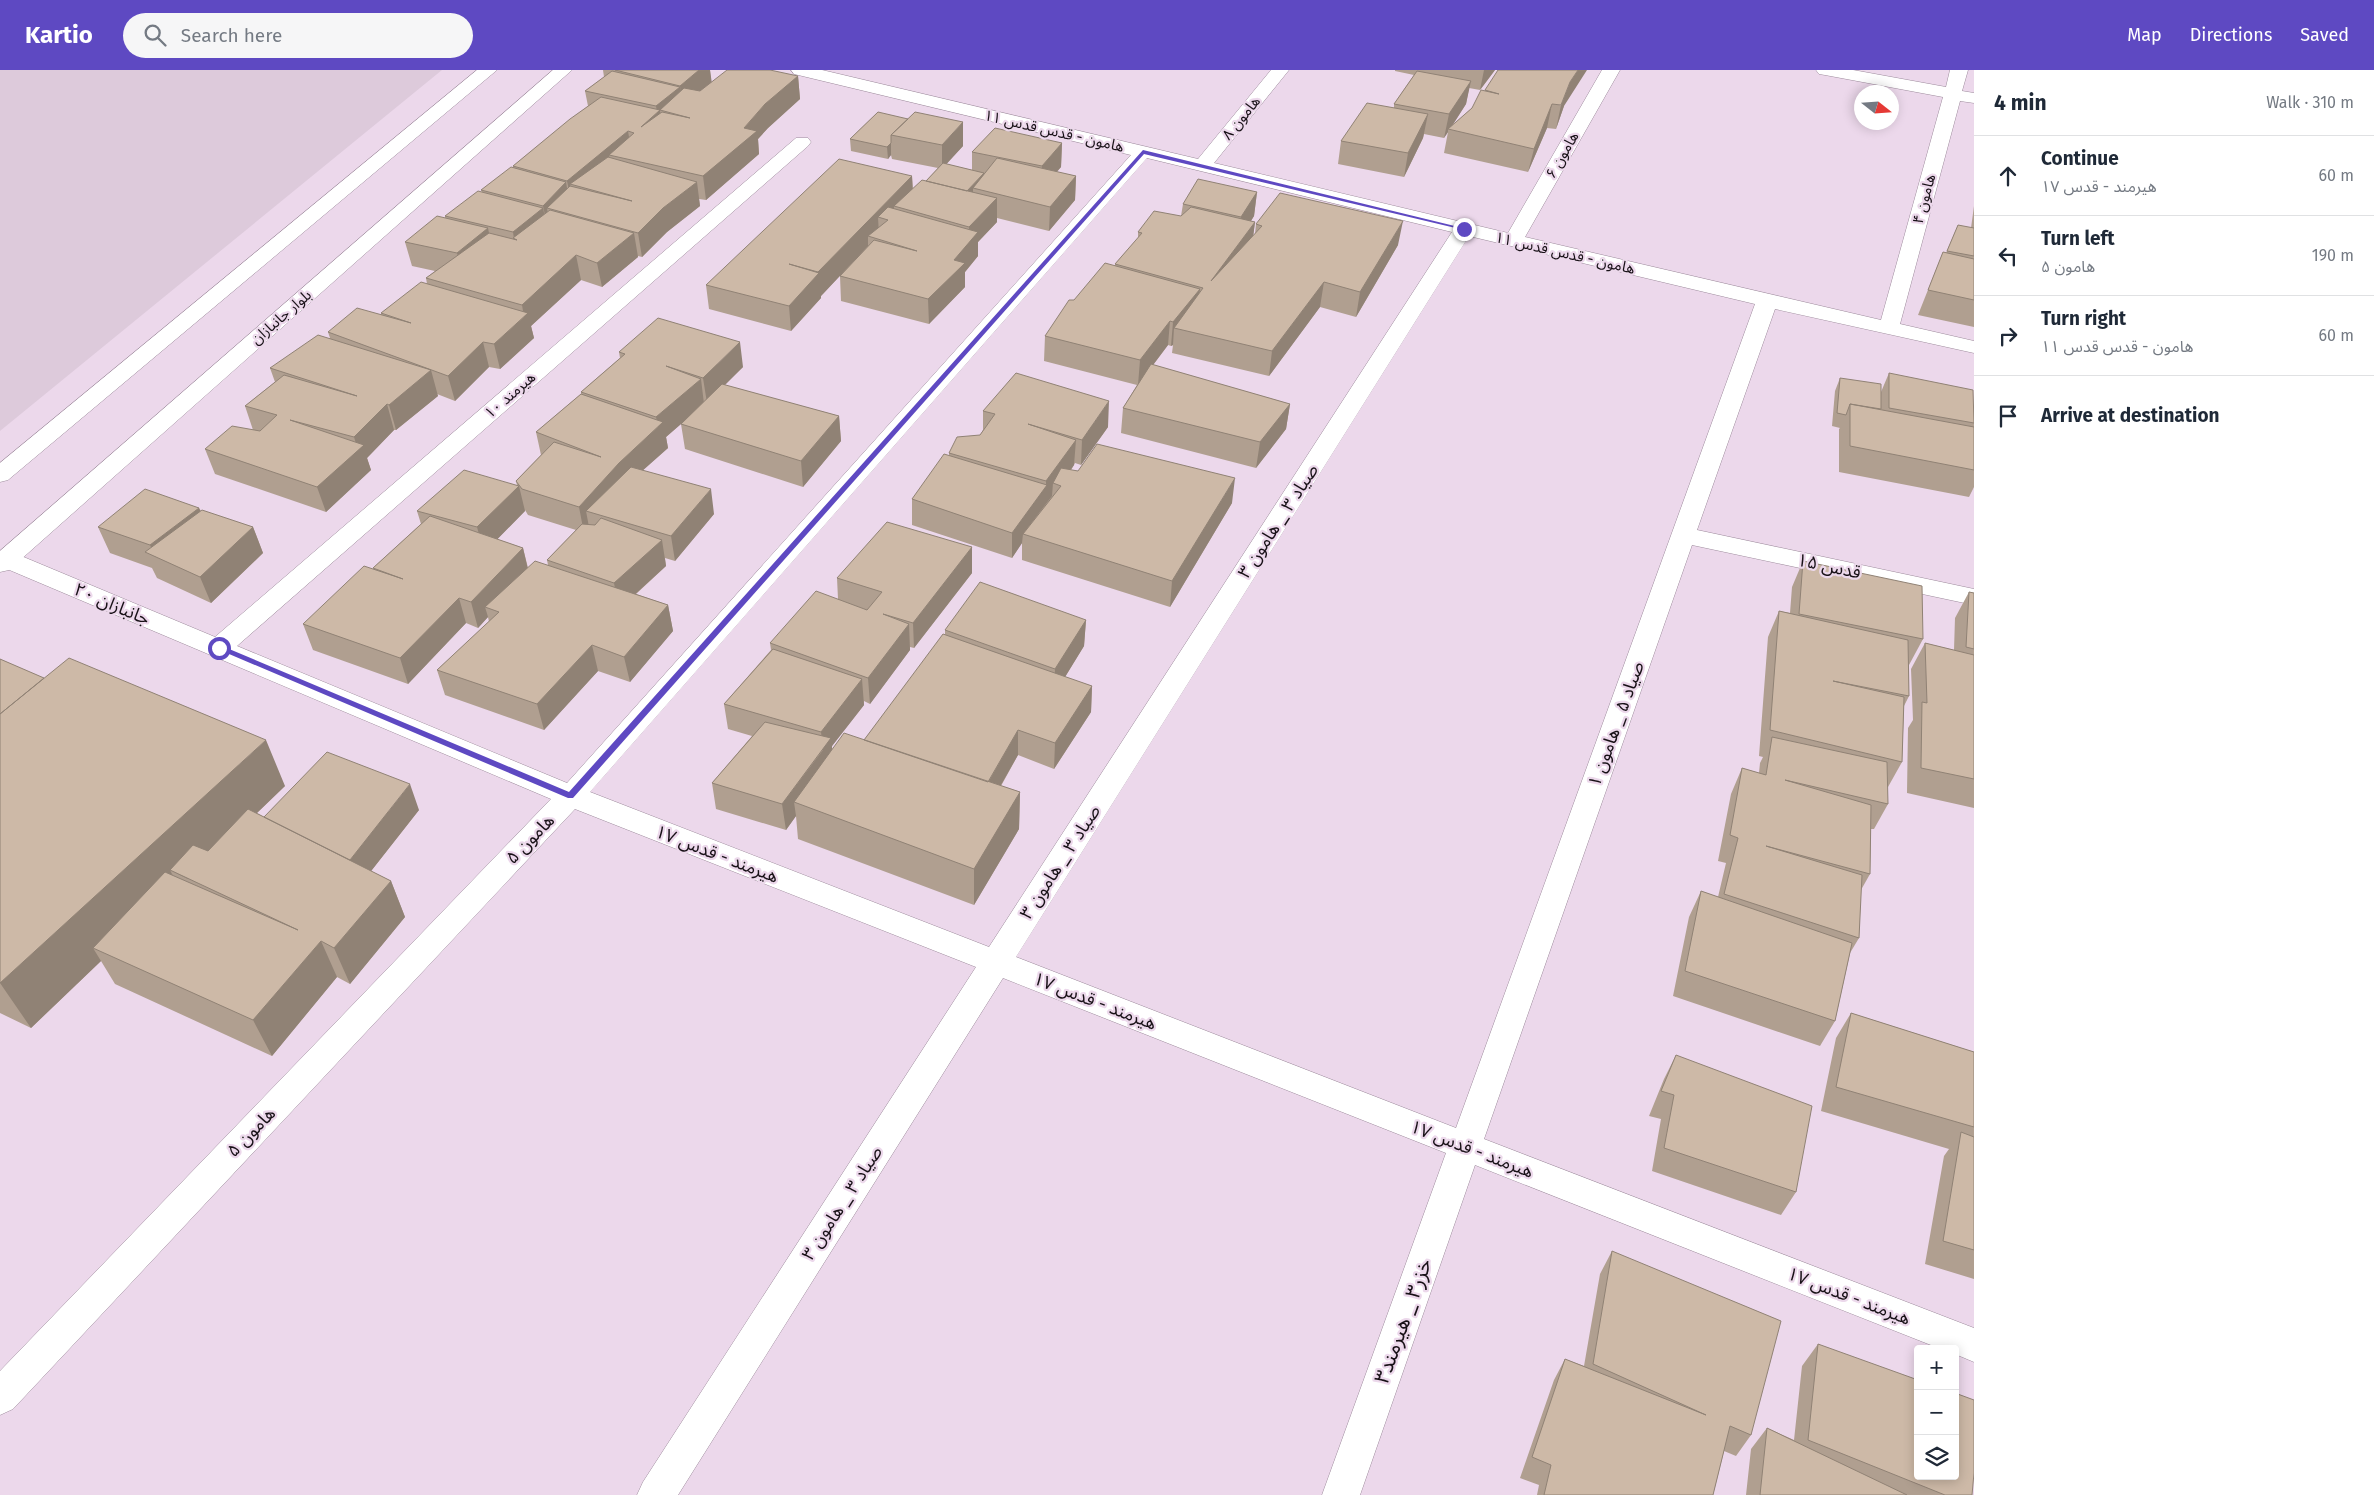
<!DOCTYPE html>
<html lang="en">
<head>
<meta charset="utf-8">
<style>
  :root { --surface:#fff; --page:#f6f6f7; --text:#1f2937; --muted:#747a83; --line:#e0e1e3; --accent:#5e49c2 }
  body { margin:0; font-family:"Fira Sans","Noto Sans Arabic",sans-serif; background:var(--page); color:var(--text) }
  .controls { position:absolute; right:15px; bottom:15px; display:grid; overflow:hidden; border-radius:5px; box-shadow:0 2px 12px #0003 }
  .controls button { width:45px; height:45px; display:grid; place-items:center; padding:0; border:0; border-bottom:1px solid var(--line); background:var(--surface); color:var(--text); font:25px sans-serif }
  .compass { position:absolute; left:1854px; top:15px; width:45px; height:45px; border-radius:50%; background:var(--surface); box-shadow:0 2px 12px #0003; rotate:107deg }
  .stop { position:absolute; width:15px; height:15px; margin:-11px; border:4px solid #5e49c2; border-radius:50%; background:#fff }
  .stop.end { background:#5e49c2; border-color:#fff; box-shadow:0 1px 5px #0008 }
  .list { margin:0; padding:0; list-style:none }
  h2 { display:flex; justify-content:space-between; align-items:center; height:65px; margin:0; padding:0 20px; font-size:21px }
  h2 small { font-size:16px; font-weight:400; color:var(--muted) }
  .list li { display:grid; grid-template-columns:32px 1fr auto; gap:15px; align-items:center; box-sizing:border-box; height:80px; padding:0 20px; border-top:1px solid var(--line) }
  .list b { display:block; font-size:19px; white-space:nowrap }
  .list p { margin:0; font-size:16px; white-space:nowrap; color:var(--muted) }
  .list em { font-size:16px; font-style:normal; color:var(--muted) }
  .icon { flex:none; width:28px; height:28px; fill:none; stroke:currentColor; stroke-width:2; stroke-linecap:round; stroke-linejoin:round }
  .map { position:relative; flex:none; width:1974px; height:1425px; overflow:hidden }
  header { display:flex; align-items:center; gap:30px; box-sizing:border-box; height:70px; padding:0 25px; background:var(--accent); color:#fff }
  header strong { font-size:24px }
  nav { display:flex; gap:28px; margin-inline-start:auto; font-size:18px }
  .search { width:350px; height:45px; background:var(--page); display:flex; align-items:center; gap:12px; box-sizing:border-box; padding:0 18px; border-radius:28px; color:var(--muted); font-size:19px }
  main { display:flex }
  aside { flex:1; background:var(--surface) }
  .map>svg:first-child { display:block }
  .industrial { fill:#ddcadb }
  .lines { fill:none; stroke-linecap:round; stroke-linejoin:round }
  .street-casing { stroke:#9d8b9c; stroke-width:1 }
  .secondary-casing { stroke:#9d8b9c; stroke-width:1 }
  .street { fill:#fff; fill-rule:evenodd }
  .secondary { fill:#fff; fill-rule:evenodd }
  .wall { fill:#b09f90; fill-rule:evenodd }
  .shaded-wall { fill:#908275 }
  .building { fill:#cdb9a7; stroke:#908275 }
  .route { fill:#5e49c2 }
  .labels { text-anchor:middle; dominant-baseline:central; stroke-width:4.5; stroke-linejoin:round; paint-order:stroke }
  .far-street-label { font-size:15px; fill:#181117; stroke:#ecd8eb }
  .street-label { font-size:18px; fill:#181117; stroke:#ecd8eb }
  .near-street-label { font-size:21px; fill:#181117; stroke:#ecd8eb }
</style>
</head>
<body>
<header>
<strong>Kartio</strong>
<div class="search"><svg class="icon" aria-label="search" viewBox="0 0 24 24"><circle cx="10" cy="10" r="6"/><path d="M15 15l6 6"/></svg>Search here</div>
<nav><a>Map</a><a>Directions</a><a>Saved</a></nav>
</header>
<main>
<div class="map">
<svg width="1974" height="1425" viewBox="0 0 1974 1425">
  <rect width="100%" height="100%" fill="#ecd8eb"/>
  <path class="industrial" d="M0,0H442L0,361Z"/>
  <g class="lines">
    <defs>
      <path id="street" d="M791,0H822L1198,89L1271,0H1289L1214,93L1508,163L1602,0H1620L1525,167L1881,250L1943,27L1825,5L1819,4L1816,0H1853L1946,17L1950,0H1968L1962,21L1974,23V33L1960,31L1900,254L1974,271V283L1775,239L1697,460L1974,519V535L1692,475L1484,1069L1974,1258V1292L1955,1284V1279H1941L1475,1095L1360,1425H1322L1446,1083L1003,908L678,1425H637L643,1412L976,897L575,739L13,1339L0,1345V1301L551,729L0,496V482L5,481L14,483L215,567L796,68H808L811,72L808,76L237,576L567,713L1131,85L794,4ZM1147,88L1452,162L989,877L590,722ZM1469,166L1755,234L1456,1058L1016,887Z"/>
      <path id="secondary" d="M477,0H497L8,410L0,412V393Z
        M553,0H572L9,500L0,502V481Z"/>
    </defs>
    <use href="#street" class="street-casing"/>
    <use href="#secondary" class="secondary-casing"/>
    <use href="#street" class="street"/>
    <use href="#secondary" class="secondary"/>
  </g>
  <path class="wall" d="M603,0H710L711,12L798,6L800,29L768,58L758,69L759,84L706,130L699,129L700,136L667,162L642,187L638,186V187L602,217L581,210L531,256L534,268L500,299L489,297L455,331L437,324L438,326L396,360H394L367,388L371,400L326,442L215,404L205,379L253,360L245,336L275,312L270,298L330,268L328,262L381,245V243L427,214L426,208L435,201L412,196L405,172L445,148V146L482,122L481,120L513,98V96L588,36L585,21L604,7Z
    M1395,0H1495L1480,20L1469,18L1466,34L1452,56L1472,38L1485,20L1564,36L1556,59L1547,58L1528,102L1444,83L1448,62L1444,68L1424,64L1423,68L1404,107L1338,94L1341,71L1394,38V34L1414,5L1395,1Z
    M878,42L963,76L946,94L972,100V82L1062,73L1061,97L1057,102L1076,106L1075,130L1049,161L997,148V152L978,172V186L965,202V217L929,254L841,231L840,206L868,176L821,226V228L791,261L709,239L706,215L912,106L913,119L926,111L938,98L892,89L891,85L888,89L851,81L850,69Z
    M1257,122L1254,146L1251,151L1255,152L1253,166L1255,164L1256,154L1398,175L1356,247L1320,237L1269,306L1172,283L1173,275L1171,276L1168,275L1153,295L1290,334L1286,359L1256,398L1121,363L1123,338L1137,315L1044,291L1045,266L1074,230L1115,195V194L1138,168V162L1181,146L1183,134Z
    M1974,136V257L1918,245L1943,182L1946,183L1958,155L1971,158Z
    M619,282L743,297L724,315L839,346L841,371L803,417L685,379L681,354L666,367L668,378L643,400L714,444L675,491L665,488L666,496L636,524L668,535L673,561L630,612L598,601L544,660L445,625L437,600L489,552L488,547L478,558L466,553L408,614L313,580L303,554L374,499L373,498L421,454L417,441L517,415L516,411L541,385L536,362L581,324V322L620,288ZM525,440L528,445L576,460L547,490L548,495L528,498L523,478L497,469L525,441Z
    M1889,303L1974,336V417L1969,427L1839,402V359L1840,358L1832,356L1835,321L1840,308L1881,322Z
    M983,341L1108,357L1081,395L1075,393L1074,395L1071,400L1232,433L1170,537L1022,490V473L1012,488L912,455V429L949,385V383L980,365L983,360Z
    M199,438L201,441L253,457L263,483L211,533L157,508L152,498L110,483L98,457Z
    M972,477V503L914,578L910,577V580L870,634L864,631V635L832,676V680L864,670L945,564V560L1086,550L1084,576L1065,607L1092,616L1091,642L1054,699L1018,685L1001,716L1020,722L1019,759L974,835L798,769L796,746L786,760L716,739L712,713L752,666L728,659L724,634L771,580L770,573L838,529L837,508Z
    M1803,491L1923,569L1909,595V626L1904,636L1902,692L1888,717H1887L1888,734L1874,759H1871L1870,804L1861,820L1859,868L1850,883L1835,951L1820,976L1673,926L1689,847L1701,821L1718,827L1726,793L1718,791L1731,724L1742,698L1759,703L1760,693L1763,687L1759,686L1768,567L1779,541L1790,543L1792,517Z
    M1969,522L1974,523V738L1907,723L1908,658L1913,650L1911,599L1925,573L1954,580L1955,548Z
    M0,589L285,716L257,743L264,747L419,740L371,801L391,811L405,847L350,914L337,907L272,986L115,914L101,891L31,958L0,943Z
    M1851,943L1974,982V1209L1925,1194L1944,1086L1949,1079L1821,1041L1836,968Z
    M1676,985L1796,1122L1781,1145L1652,1101L1661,1049L1649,1046L1664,1009Z
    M1612,1181L1751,1365L1736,1386L1724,1381L1713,1425H1537L1539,1415L1520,1408L1554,1310L1565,1289L1584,1296L1600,1204Z
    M1818,1274L1972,1425H1746L1751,1379L1767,1358L1794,1370L1802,1296Z"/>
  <path class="shaded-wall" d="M699,0H710L712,14L683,39L680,16Z
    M1484,0H1495L1480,20Z
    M1578,0H1587L1564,36L1556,59L1561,35L1570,12Z
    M798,6L800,29L768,58L758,69L759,84L706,130L703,106L765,34Z
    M1471,11L1466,34L1450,59H1448V62L1444,68L1449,44Z
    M680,17L683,40H660L663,64L641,57L657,43L656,36Z
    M1552,34L1547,58L1528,102L1534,79Z
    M1428,44L1423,68L1404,107L1408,83Z
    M963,52V76L942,99V75Z
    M628,61L632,85H609L611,102L570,114L574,133L572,135L567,111Z
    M891,73V85L888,89L887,77Z
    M1062,73L1061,97L1041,119L1042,96Z
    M984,103V115L973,118V128L962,127Z
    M912,106L913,130L894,136V149L888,150L878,147L879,165L868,166V176L821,226V228L791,261L789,236L818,204V202Z
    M1076,106L1075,130L1049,161L1050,137Z
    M566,112L570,136L547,138L550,157L548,160L543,136Z
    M697,112L700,136L667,162L642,187L638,163L663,138Z
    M1257,122L1254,146L1238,171L1241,147Z
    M997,128V152L978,172V186L965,202V217L929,254L928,229L954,190L969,172V157Z
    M543,138L548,162L514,169L513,162Z
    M1403,151L1398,175L1356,247L1360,222Z
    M1255,152L1252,176L1211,211Z
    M488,158L493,183L463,208L457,183Z
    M634,163L638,187L602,217L597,193Z
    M576,185L581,210L531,256L534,268L500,299L494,274L524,247L522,235Z
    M1324,212L1320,237L1269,306L1272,281Z
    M1200,219L1197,244L1174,258L1173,275L1171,276L1173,252Z
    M1170,251L1168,275L1138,315L1140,290Z
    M483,272L489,297L455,331L448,306Z
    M740,272L743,297L707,333L703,308Z
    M431,300L438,326L396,360L389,335Z
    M701,309L704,334L666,367L668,378L623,418L586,441L589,457L584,463L579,437L619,393L658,357L656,347Z
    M1109,331L1108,357L1081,395L1082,370Z
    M387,334L394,360L367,388L371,400L326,442L317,417L358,380L354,367Z
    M1290,334L1286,359L1256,398L1260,372Z
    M839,346L841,371L803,417L801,391Z
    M1076,370L1074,395L1060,415L1053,413L1052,426L1023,464L1022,473L1012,488V463L1046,416V411Z
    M1235,408L1232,433L1170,537L1172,511Z
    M519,416L525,441L484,483L477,457Z
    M711,419L714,444L675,491L671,466Z
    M199,438L210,463L155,487L150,475Z
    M253,457L263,483L211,533L200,507Z
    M662,470L666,496L619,539L614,513Z
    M972,477V503L914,578L913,553Z
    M523,478L529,504L485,537L488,547L478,558L471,532Z
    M459,528L466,553L408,614L400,588Z
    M668,535L673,561L630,612L624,587Z
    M1086,550L1084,576L1054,625L1055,599Z
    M909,554L910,580L870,634L868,608Z
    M592,575L598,601L544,660L537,634Z
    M862,609L864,635L832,676L833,694L794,732L796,746L786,760L782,734L823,680L821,662Z
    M1092,616L1091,642L1054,699L1055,673Z
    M1018,660V685L985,743V718Z
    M266,670L285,716L188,809L170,800L179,818L93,878L101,891L31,958L0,913Z
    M410,714L419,740L357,819L347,794Z
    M1020,722L1019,759L974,835V799Z
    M391,811L405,847L350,914L334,878Z
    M321,871L337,907L272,986L253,950Z"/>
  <path class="building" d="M615,0H699L680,16Z
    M727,0H770L798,6L765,34L744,58L757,61L703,106L609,85L634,63L628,61L567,111L513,96L570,49L601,27L660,40L641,57L662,42L690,48L660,40L684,18L700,21Z
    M1498,0H1578L1570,12L1561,35L1552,34L1534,79L1448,59L1472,38L1481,20L1499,24L1485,20Z
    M612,1L680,17L656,36L585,21Z
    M1417,1L1471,11L1449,44L1394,34Z
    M1367,33L1428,44L1408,83L1341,71Z
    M878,42L908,49L891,65V73L887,77L850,69Z
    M915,42L963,52L942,75L891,65Z
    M995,58L1062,73L1042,96L972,82Z
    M608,87L697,112L663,138L638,163L547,138L570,116L632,131L570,114Z
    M997,88L1076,106L1050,137L973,118Z
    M839,89L912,106L818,202L789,194L819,203L789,236L706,215Z
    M943,93L984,103L967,121L926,111Z
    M511,97L566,112L543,136L481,120Z
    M1198,109L1257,122L1241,147L1183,134Z
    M922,110L997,128L969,157L894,136Z
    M478,121L543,138L513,162L445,146Z
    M1280,123L1403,151L1360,222L1324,212L1272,281L1174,258L1203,218L1115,194L1142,163L1138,162L1154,141L1181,146L1191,137L1255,152L1211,211L1262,156L1256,154Z
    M888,137L978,162L954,190L965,193L928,229L840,206L874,170L917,181L868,166L888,150L878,147Z
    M550,140L634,163L597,193L576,185L522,235L426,208L489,163L517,170L513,168Z
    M437,146L488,158L457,183L405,172Z
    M1958,155L1974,158V186L1947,181Z
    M1943,182L1974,189V230L1928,220Z
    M1105,193L1200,219L1173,252L1170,251L1140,290L1045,266L1069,230H1074Z
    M421,212L528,243L494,274L483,272L448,306L328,262L357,238L411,253L381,243Z
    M658,248L740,272L703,308L666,296L701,309L656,347L581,322L625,284L619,282Z
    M318,265L431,300L389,335L387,334L354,367L290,350L364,375L317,417L205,379L232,356L260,361L277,345L245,336L284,305L357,326L270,298Z
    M1151,294L1290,334L1260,372L1123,338Z
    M1016,303L1109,331L1082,370L1028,354L1076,370L1046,411L949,383L957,367L980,365L995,344L983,341Z
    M1889,303L1973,320L1974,353L1889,338Z
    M1840,308L1881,314V339L1850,334L1846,345L1837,343Z
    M722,314L839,346L801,391L681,354Z
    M581,324L663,352L619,393L579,437L522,419L516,411L554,372L601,387L536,362Z
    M1850,334L1974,357V400L1850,376Z
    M1097,374L1235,408L1172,511L1023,464L1061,416L1053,413L1061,398L1078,401Z
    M944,384L1047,415L1012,463L912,429Z
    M631,397L711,419L671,466L586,441Z
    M464,400L519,416L477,457L417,441Z
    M145,419L199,438L150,475L98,457Z
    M202,440L253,457L200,507L145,482Z
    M430,446L523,478L471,532L459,528L400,588L303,554L364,496L403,509L373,498Z
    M601,448L662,470L614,513L547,490L582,454L595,455Z
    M887,452L972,477L913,553L883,544L909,554L868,608L770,573L816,521L867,540L882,522L837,508Z
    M535,491L668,535L624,587L592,575L537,634L437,600L499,542L485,537Z
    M1803,491L1922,516L1923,569L1799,544Z
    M980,512L1086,550L1055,599L945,560Z
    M1969,522L1974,523V579L1966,577Z
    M1779,541L1908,570L1909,626L1833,611L1904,627L1902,692L1770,660Z
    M943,564L1092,616L1055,673L1018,660L988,712L864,670Z
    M1925,573L1974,585V709L1921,698L1922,632L1927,633Z
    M773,579L862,609L821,662L724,634Z
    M69,588L266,670L0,913V644Z
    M0,589L44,608L0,644Z
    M765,652L831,668L782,734L712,713Z
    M844,663L1020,722L974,799L794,732Z
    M1772,667L1887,692L1888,734L1785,710L1871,735L1870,804L1766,776L1862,805L1859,868L1724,824L1738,768L1730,765L1742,698L1766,705Z
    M327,682L410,714L350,790L264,747Z
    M248,739L391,811L334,878L321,871L253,950L93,878L165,802L298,860L170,800L193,775L208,781Z
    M1701,821L1852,873L1835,951L1685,901Z
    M1851,943L1974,982V1057L1836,1017Z
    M1676,985L1812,1036L1796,1122L1664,1078L1674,1025L1661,1021Z
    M1961,1062L1974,1067V1180L1943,1171Z
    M1612,1181L1781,1251L1751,1365L1730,1356L1713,1425H1544L1551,1395L1532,1387L1565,1289L1706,1345L1593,1294Z
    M1818,1274L1918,1310V1406H1955V1323L1974,1330V1403L1972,1425H1945L1808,1370Z
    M1767,1358L1907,1425H1760Z"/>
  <path class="route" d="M1143,80L1467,159L1464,160L1144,84L573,728H568L215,578L222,576L569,722Z"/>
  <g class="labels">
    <g class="far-street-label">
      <text transform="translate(1241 48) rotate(-51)">هامون ۸</text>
      <text transform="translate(1054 61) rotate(13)">هامون - قدس قدس ۱۱</text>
      <text transform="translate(1562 85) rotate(-60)">هامون ۶</text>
      <text transform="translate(1924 129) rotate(-75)">هامون ۴</text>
      <text transform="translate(1565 183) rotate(13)">هامون - قدس قدس ۱۱</text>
      <text transform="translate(281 247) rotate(-41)">بلوار جانبازان</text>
      <text transform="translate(510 325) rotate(-41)">هیرمند ۱۰</text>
    </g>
    <g class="street-label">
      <text transform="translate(1278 451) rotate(-57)">صیاد ۳ _ هامون ۳</text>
      <text transform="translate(1829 496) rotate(12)">قدس ۱۵</text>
      <text transform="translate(112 534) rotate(23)">جانبازان ۲۰</text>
      <text transform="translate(1616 654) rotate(-70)">صیاد ۵ _ هامون ۱</text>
      <text transform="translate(530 769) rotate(-46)">هامون ۵</text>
      <text transform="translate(717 784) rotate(21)">هیرمند - قدس ۱۷</text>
      <text transform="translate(1060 792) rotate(-57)">صیاد ۳ _ هامون ۳</text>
      <text transform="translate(1095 931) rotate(21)">هیرمند - قدس ۱۷</text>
      <text transform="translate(251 1062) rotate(-46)">هامون ۵</text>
      <text transform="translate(1472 1079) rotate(21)">هیرمند - قدس ۱۷</text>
      <text transform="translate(842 1133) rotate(-57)">صیاد ۳ _ هامون ۳</text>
      <text transform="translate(1849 1226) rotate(21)">هیرمند - قدس ۱۷</text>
    </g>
    <g class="near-street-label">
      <text transform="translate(1403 1251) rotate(-70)">خزر۳ _ هیرمند۳</text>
    </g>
  </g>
</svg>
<div class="controls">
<button>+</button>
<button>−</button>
<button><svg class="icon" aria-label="layers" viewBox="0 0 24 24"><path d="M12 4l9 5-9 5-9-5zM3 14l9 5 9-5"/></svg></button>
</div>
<svg class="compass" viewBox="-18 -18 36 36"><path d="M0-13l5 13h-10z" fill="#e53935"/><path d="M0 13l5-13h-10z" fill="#747a83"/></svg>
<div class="stop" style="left:219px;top:578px"></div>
<div class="stop end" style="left:1464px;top:159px"></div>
</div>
<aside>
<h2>4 min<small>Walk · 310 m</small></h2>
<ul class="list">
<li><svg class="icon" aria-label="ahead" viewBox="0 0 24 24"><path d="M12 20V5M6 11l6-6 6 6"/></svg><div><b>Continue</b><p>هیرمند - قدس ۱۷</p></div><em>60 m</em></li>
<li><svg class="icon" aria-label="left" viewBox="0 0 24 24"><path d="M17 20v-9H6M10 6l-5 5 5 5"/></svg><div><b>Turn left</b><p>هامون ۵</p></div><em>190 m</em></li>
<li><svg class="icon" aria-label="right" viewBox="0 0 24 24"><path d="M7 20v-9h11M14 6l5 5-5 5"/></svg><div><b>Turn right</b><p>هامون - قدس قدس ۱۱</p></div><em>60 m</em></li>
<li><svg class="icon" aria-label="arrive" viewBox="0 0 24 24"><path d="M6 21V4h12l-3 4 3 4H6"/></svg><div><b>Arrive at destination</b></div></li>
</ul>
</aside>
</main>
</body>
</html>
